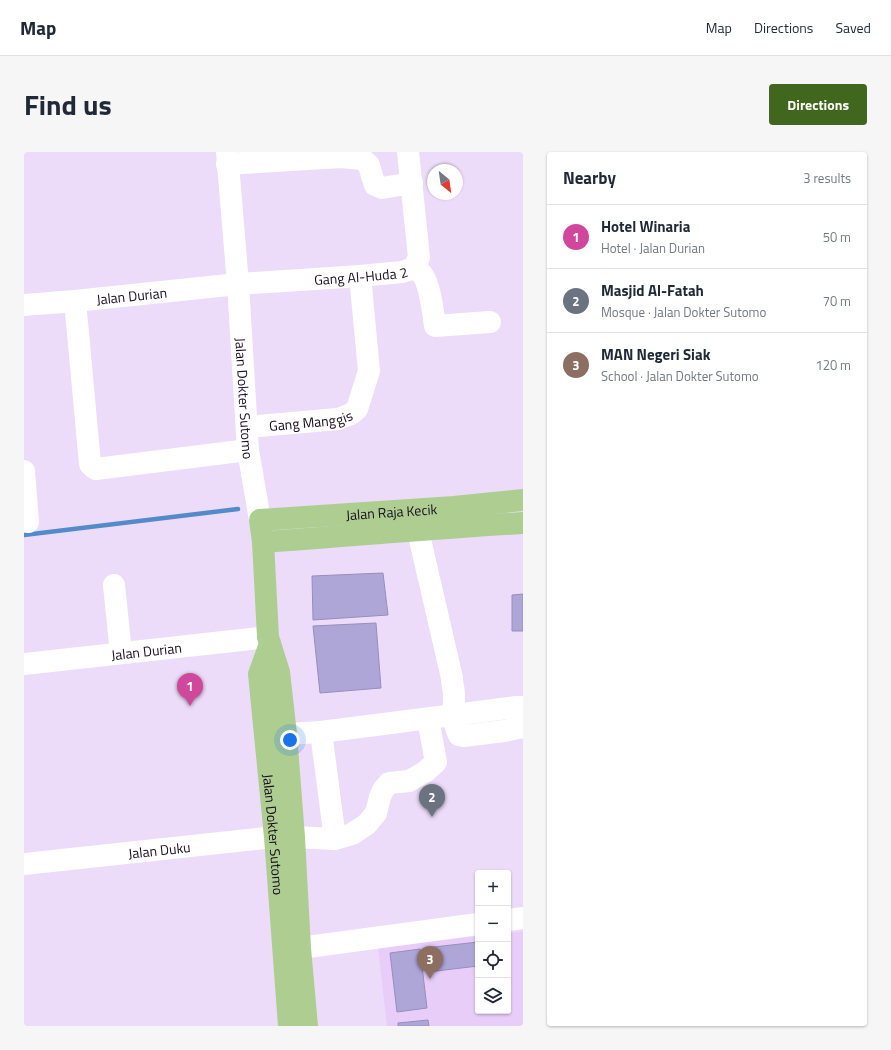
<!DOCTYPE html>
<html lang="en">
<head>
<meta charset="utf-8">
<style>
  :root { --surface:#fff; --page:#f6f6f7; --text:#1f2937; --muted:#747a83; --line:#e0e1e3; --accent:#41661e }
  body { margin:0; font-family:"Titillium Web",sans-serif; background:var(--page); color:var(--text) }
  .controls { position:absolute; right:12px; bottom:12px; display:grid; overflow:hidden; border-radius:4px; box-shadow:0 1px 3px #0004 }
  .controls button { width:36px; height:36px; display:grid; place-items:center; padding:0; border:0; border-bottom:1px solid var(--line); background:var(--surface); color:var(--text); font:20px sans-serif }
  .compass { position:absolute; left:403px; top:12px; width:36px; height:36px; border-radius:50%; background:var(--surface); box-shadow:0 1px 3px #0004; rotate:151deg }
  .you { position:absolute; left:266px; top:588px; width:14px; height:14px; margin:-10px; border:3px solid #fff; border-radius:50%; background:#1a73e8; box-shadow:0 0 0 6px #1a73e833 }
  .badge { display:grid; place-items:center; width:26px; height:26px; border-radius:50%; background:var(--accent); color:#fff; font-size:13px; font-weight:700 }
  .pin { position:absolute; translate:-50% -33px; filter:drop-shadow(0 1px 2px #0008) }
  .pin::after { content:''; position:absolute; top:21px; width:14px; height:12px; background:inherit; clip-path:polygon(0 0,100% 0,50% 100%) }
  .list { margin:0; padding:0; list-style:none }
  h2 { display:flex; justify-content:space-between; align-items:center; height:52px; margin:0; padding:0 16px; font-size:17px }
  h2 small { font-size:13px; font-weight:400; color:var(--muted) }
  .list li { display:grid; grid-template-columns:26px 1fr auto; gap:12px; align-items:center; box-sizing:border-box; height:64px; padding:0 16px; border-top:1px solid var(--line) }
  .list b { display:block; font-size:15px; white-space:nowrap }
  .list p { margin:0; font-size:13px; white-space:nowrap; color:var(--muted) }
  .list em { font-size:13px; font-style:normal; color:var(--muted) }
  .icon { flex:none; width:22px; height:22px; fill:none; stroke:currentColor; stroke-width:2; stroke-linecap:round; stroke-linejoin:round }
  .map { position:relative; flex:none; width:499px; height:874px; overflow:hidden; border-radius:4px }
  header { display:flex; align-items:center; gap:24px; box-sizing:border-box; height:56px; padding:0 20px; background:var(--surface); border-bottom:1px solid var(--line) }
  header strong { font-size:19px }
  nav { display:flex; gap:22px; margin-inline-start:auto; font-size:14px }
  .intro { display:flex; align-items:center; justify-content:space-between; box-sizing:border-box; height:96px; padding:0 24px }
  h1 { margin:0; font-size:28px }
  .button { padding:10px 18px; border-radius:4px; background:var(--accent); color:#fff; font-size:14px; font-weight:700 }
  main { display:flex; gap:24px; padding:0 24px }
  aside { flex:1; background:var(--surface); border-radius:4px; box-shadow:0 1px 3px #0004 }
  .map>svg:first-child { display:block }
  .built { fill:#e7cdf8 }
  .lines { fill:none; stroke-linecap:round; stroke-linejoin:round }
  .stream { stroke:#538bca; stroke-width:4.5 }
  .building { fill:#afa6d8; stroke:#968ebe }
  .minor { stroke:#fff; stroke-width:22 }
  .major { stroke:#aece91; stroke-width:22 }
  .labels { text-anchor:middle; dominant-baseline:central; stroke-width:3; stroke-linejoin:round; paint-order:stroke }
  .street-label { font-size:14px; fill:#180d1e; stroke:#eddcf9 }
</style>
</head>
<body>
<header>
<strong>Map</strong>
<nav><a>Map</a><a>Directions</a><a>Saved</a></nav>
</header>
<div class="intro"><h1>Find us</h1><a class="button">Directions</a></div>
<main>
<div class="map">
<svg width="499" height="874" viewBox="0 0 499 874">
  <rect width="100%" height="100%" fill="#eddcf9"/>
  <path class="built" d="M499,779V874H363L354,796L454,784V859H484V781Z"/>
  <g class="lines">
    <path class="stream" d="M0,383L214,357"/>
  </g>
  <path class="building" d="M359,421L364,463L289,468L288,424Z
    M499,442V479H488V443Z
    M352,471L357,536L296,541L289,474Z
    M454,790V814L404,820L401,796Z
    M396,797L403,856L373,860L366,801Z
    M404,868L405,874H374V871Z"/>
  <g class="lines">
    <g class="minor">
      <path id="s1" d="M203,0L214,132L224,298L236,368"/>
      <path d="M203,12L317,5L338,7L345,13L348,24L351,33L358,36L388,31"/>
      <path d="M390,116C392,118 396,119 398,122C406,132 409,160 411,174L466,170"/>
      <path d="M51,149L66,312L69,315L72,317L224,298"/>
      <path id="s2" d="M0,153L51,149L214,132L336,124L378,120L390,116L395,105L384,0"/>
      <path id="s3" d="M223,275L314,267L327,262L333,257L345,219L336,124"/>
      <path d="M0,319L4,370"/>
      <path d="M394,379L428,526C428,532 430,537 430,542C430,556 428,569 435,583L440,584L480,579L499,575"/>
      <path d="M90,433L97,501"/>
      <path id="s4" d="M0,512L244,485"/>
      <path d="M262,582L297,580L492,555H499"/>
      <path d="M311,687L328,682L343,672L352,661L356,645L359,638L365,631L385,629L401,620L412,610L404,567"/>
      <path id="s5" d="M0,712L251,685H270L311,687L297,580"/>
      <path d="M484,768L499,766"/>
      <path d="M276,796L454,772"/>
    </g>
    <g class="major">
      <path d="M239,390C326,384 412,376 499,371"/>
      <path id="s6" d="M246,492L235,522L251,685L265,874"/>
      <path id="s7" d="M283,874L276,796L270,685L262,582L255,520L244,485L239,390L236,368L430,355L499,348"/>
    </g>
  </g>
  <g class="labels">
    <g class="street-label">
      <text stroke="none"><textPath href="#s2" startOffset="338">Gang Al-Huda 2</textPath></text>
      <text stroke="none"><textPath href="#s2" startOffset="108">Jalan Durian</textPath></text>
      <text stroke="none"><textPath href="#s1" startOffset="247">Jalan Dokter Sutomo</textPath></text>
      <text stroke="none"><textPath href="#s3" startOffset="64">Gang Manggis</textPath></text>
      <text stroke="none"><textPath href="#s7" startOffset="641">Jalan Raja Kecik</textPath></text>
      <text stroke="none"><textPath href="#s4" startOffset="123">Jalan Durian</textPath></text>
      <text stroke="none"><textPath href="#s6" startOffset="193">Jalan Dokter Sutomo</textPath></text>
      <text stroke="none"><textPath href="#s5" startOffset="136">Jalan Duku</textPath></text>
    </g>
  </g>
</svg>
<div class="controls">
<button>+</button>
<button>−</button>
<button><svg class="icon" aria-label="locate" viewBox="0 0 24 24"><circle cx="12" cy="12" r="6"/><path d="M12 2v4M12 18v4M2 12h4M18 12h4"/></svg></button>
<button><svg class="icon" aria-label="layers" viewBox="0 0 24 24"><path d="M12 4l9 5-9 5-9-5zM3 14l9 5 9-5"/></svg></button>
</div>
<svg class="compass" viewBox="-18 -18 36 36"><path d="M0-13l5 13h-10z" fill="#e53935"/><path d="M0 13l5-13h-10z" fill="#747a83"/></svg>
<div class="you"></div>
<div class="pin badge" style="left:166px;top:554px;background:#d1479c">1</div>
<div class="pin badge" style="left:408px;top:665px;background:#6b7280">2</div>
<div class="pin badge" style="left:406px;top:827px;background:#8d6e63">3</div>
</div>
<aside>
<h2>Nearby<small>3 results</small></h2>
<ul class="list">
<li><span class="badge" style="background:#d1479c">1</span><div><b>Hotel Winaria</b><p>Hotel · Jalan Durian</p></div><em>50 m</em></li>
<li><span class="badge" style="background:#6b7280">2</span><div><b>Masjid Al-Fatah</b><p>Mosque · Jalan Dokter Sutomo</p></div><em>70 m</em></li>
<li><span class="badge" style="background:#8d6e63">3</span><div><b>MAN Negeri Siak</b><p>School · Jalan Dokter Sutomo</p></div><em>120 m</em></li>
</ul>
</aside>
</main>
</body>
</html>
